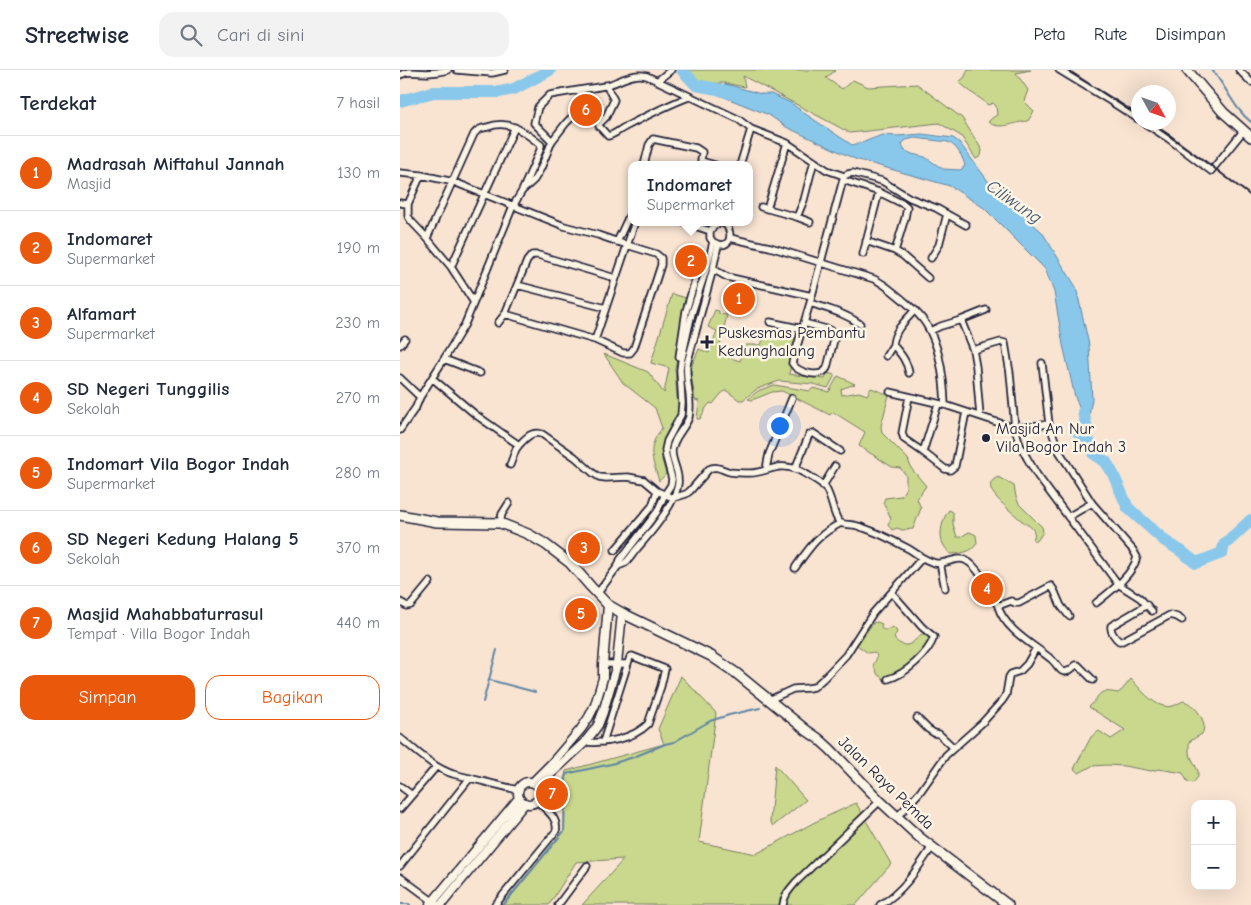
<!DOCTYPE html>
<html lang="id">
<head>
<meta charset="utf-8">
<style>
  :root { --surface:#fff; --page:#f2f2f3; --text:#1f2937; --muted:#747a83; --line:#e0e1e3; --accent:#ea580c }
  body { margin:0; font-family:"Comic Neue",sans-serif; background:var(--page); color:var(--text) }
  .controls { position:absolute; right:15px; bottom:15px; display:grid; overflow:hidden; border-radius:10px; box-shadow:0 5px 20px #0002 }
  .controls button { width:45px; height:45px; display:grid; place-items:center; padding:0; border:0; border-bottom:1px solid var(--line); background:var(--surface); color:var(--text); font:25px sans-serif }
  .compass { position:absolute; left:731px; top:15px; width:45px; height:45px; border-radius:50%; background:var(--surface); box-shadow:0 5px 20px #0002; rotate:130deg }
  .you { position:absolute; left:379px; top:355px; width:18px; height:18px; margin:-12px; border:4px solid #fff; border-radius:50%; background:#1a73e8; box-shadow:0 0 0 8px #1a73e833 }
  .badge { display:grid; place-items:center; width:32px; height:32px; border-radius:50%; background:var(--accent); color:#fff; font-size:16px; font-weight:700 }
  .pin { position:absolute; translate:-50% -50%; border:2px solid #fff; box-shadow:0 1px 5px #0006 }
  .popup { position:absolute; left:228px; top:91px; width:125px; height:65px; box-sizing:border-box; display:grid; place-content:center; border-radius:10px; background:var(--surface); filter:drop-shadow(0 1px 4px #0005); font-size:16px; white-space:nowrap; color:var(--muted) }
  .popup b { font-size:19px; color:var(--text) }
  .popup::after { content:''; position:absolute; left:50%; top:100%; margin-left:-10px; border:10px solid transparent; border-top-color:var(--surface) }
  .list { margin:0; padding:0; list-style:none }
  h2 { display:flex; justify-content:space-between; align-items:center; height:65px; margin:0; padding:0 20px; font-size:21px }
  h2 small { font-size:16px; font-weight:400; color:var(--muted) }
  .list li { display:grid; grid-template-columns:32px 1fr auto; gap:15px; align-items:center; box-sizing:border-box; height:75px; padding:0 20px; border-top:1px solid var(--line) }
  .list b { display:block; font-size:19px; white-space:nowrap }
  .list p { margin:0; font-size:16px; white-space:nowrap; color:var(--muted) }
  .list em { font-size:16px; font-style:normal; color:var(--muted) }
  .actions { display:flex; gap:10px; padding:15px 20px }
  .actions a { flex:1; padding:11px 0; border:1px solid var(--accent); border-radius:15px; text-align:center; font-size:18px; color:var(--accent) }
  .actions .main { background:var(--accent); color:#fff }
  .icon { flex:none; width:28px; height:28px; fill:none; stroke:currentColor; stroke-width:2; stroke-linecap:round; stroke-linejoin:round }
  .map { position:relative; flex:none; width:851px; height:835px; overflow:hidden }
  header { display:flex; align-items:center; gap:30px; box-sizing:border-box; height:70px; padding:0 25px; background:var(--surface); border-bottom:1px solid var(--line) }
  header strong { font-size:24px }
  nav { display:flex; gap:28px; margin-inline-start:auto; font-size:18px }
  .search { width:350px; height:45px; background:var(--page); display:flex; align-items:center; gap:12px; box-sizing:border-box; padding:0 18px; border-radius:15px; color:var(--muted); font-size:19px }
  main { display:flex }
  aside { flex:1; background:var(--surface) }
  .map>svg:first-child { display:block }
  .green { fill:#c9d88c; stroke:#767d64 }
  .water { fill:#89c8ea; stroke:#6086a4; fill-rule:evenodd }
  .lines { fill:none; stroke-linecap:round; stroke-linejoin:round }
  .stream { stroke:#6086a4; stroke-width:2 }
  .river { stroke:#89c8ea; stroke-width:12 }
  .minor-casing { stroke:#22223b; stroke-width:9 }
  .tertiary-casing { stroke:#22223b; stroke-width:11 }
  .secondary-casing { stroke:#22223b; stroke-width:12 }
  .minor { stroke:#fcf5e5; stroke-width:5.5 }
  .tertiary { stroke:#fcf5e5; stroke-width:8 }
  .secondary { stroke:#fcf5e5; stroke-width:9 }
  .rail { stroke:#22223b; stroke-width:2 }
  .poi-dot { fill:#22223b; stroke:#fcf5e5; stroke-width:2 }
  .labels { text-anchor:middle; dominant-baseline:central; stroke-width:5; stroke-linejoin:round; paint-order:stroke }
  .poi-label { font-size:16px; fill:#22223b; stroke:#fcf5e5; text-anchor:start }
  .street-label { font-size:16px; fill:#22223b; stroke:#fcf5e5 }
  .water-label { font-size:18px; font-style:italic; fill:#415470; stroke:#fcf5e5 }
</style>
</head>
<body>
<header>
<strong>Streetwise</strong>
<div class="search"><svg class="icon" aria-label="search" viewBox="0 0 24 24"><circle cx="10" cy="10" r="6"/><path d="M15 15l6 6"/></svg>Cari di sini</div>
<nav><a>Peta</a><a>Rute</a><a>Disimpan</a></nav>
</header>
<main>
<aside>
<h2>Terdekat<small>7 hasil</small></h2>
<ul class="list">
<li><span class="badge">1</span><div><b>Madrasah Miftahul Jannah</b><p>Masjid</p></div><em>130 m</em></li>
<li><span class="badge">2</span><div><b>Indomaret</b><p>Supermarket</p></div><em>190 m</em></li>
<li><span class="badge">3</span><div><b>Alfamart</b><p>Supermarket</p></div><em>230 m</em></li>
<li><span class="badge">4</span><div><b>SD Negeri Tunggilis</b><p>Sekolah</p></div><em>270 m</em></li>
<li><span class="badge">5</span><div><b>Indomart Vila Bogor Indah</b><p>Supermarket</p></div><em>280 m</em></li>
<li><span class="badge">6</span><div><b>SD Negeri Kedung Halang 5</b><p>Sekolah</p></div><em>370 m</em></li>
<li><span class="badge">7</span><div><b>Masjid Mahabbaturrasul</b><p>Tempat · Villa Bogor Indah</p></div><em>440 m</em></li>
</ul>
<div class="actions"><a class="main">Simpan</a><a>Bagikan</a></div>
</aside>
<div class="map">
<svg width="851" height="835" viewBox="0 0 851 835">
  <rect width="100%" height="100%" fill="#f9e4d2"/>
  <filter id="ink" filterUnits="userSpaceOnUse"><feTurbulence type="fractalNoise" baseFrequency=".02" numOctaves="2"/><feDisplacementMap in="SourceGraphic" scale="10" xChannelSelector="R" yChannelSelector="G"/><feConvolveMatrix kernelMatrix="1 2 1 2 8 2 1 2 1" color-interpolation-filters="sRGB"/></filter>
  <g filter="url(#ink)">
    <path class="green" d="M287,0H436L426,8L442,19L453,10L468,17L517,14L562,48L582,80L581,86L576,89L561,66L539,53L450,63L343,6L345,17L324,13L297,14Z
      M568,0H631L616,3L628,20L624,31L634,41L628,51C614,52 600,61 588,52L592,48L597,45L596,36L593,33L588,35L581,29L572,23L559,12L564,8Z
      M314,183L316,184L297,246L283,302L282,301L287,275Z
      M272,224L286,228L281,248L284,249L280,277L275,298L277,328L281,345L265,374L262,390L266,404L259,411C252,388 246,379 262,358L255,338L223,313L204,284L248,302L264,323L269,298L251,293Z
      M315,240L319,241V244L327,245L318,284L340,291L346,275H361L365,265L368,263L369,260L397,269L389,304L425,309L427,303L435,305L428,318L413,314L379,311L357,319L343,330H339L327,321H325L321,324L313,334L310,333L306,338L300,349H297L299,331L295,330L291,304L292,295L299,279L309,283L317,261L308,257Z
      M438,306L455,314L441,319L442,325L459,322L467,325L471,318L489,325L481,356L482,363L508,389L511,398L526,416L517,429L521,438L513,459L502,460L497,458L492,460L488,455L491,448L483,433L485,428L501,426L506,418V405L500,398L492,397L459,376L465,362L433,342L430,345L382,321L372,322L352,330L348,329L358,321L374,315L410,321L413,318L429,322Z
      M598,407L614,416L616,427L619,434L642,457L643,462L637,471L633,470C634,467 635,465 634,462C633,457 626,454 622,451C617,447 612,442 607,438C599,430 580,415 598,407Z
      M549,440L553,442V454L557,467H561L567,463L570,462L576,465L577,473C573,482 560,484 550,484C548,481 545,478 543,474C538,465 543,447 549,440Z
      M477,552L482,554L481,558C485,562 488,559 493,557L496,560L497,563L494,566L495,570C515,587 516,555 532,565L526,579L497,606L484,609L478,605L473,595C478,588 479,580 468,583L457,575L473,553Z
      M281,606L316,643L299,772L356,784L415,752L456,733L491,794L456,835H182L224,789L176,792L149,835H104L164,761V710L166,701L264,674L258,659Z
      M731,609C741,619 755,640 773,636C776,635 780,632 784,631C793,634 803,645 804,656C804,657 803,663 802,664L795,668L789,672V683L798,701V707L793,713L787,711L783,703L759,699L751,701L724,696L707,695L692,696L679,703L674,699L691,667L699,661L711,669L725,660L689,637C702,624 696,619 718,623L722,620Z
      M375,695L406,730L373,756L370,751Z"/>
    <path class="water" d="M326,14L361,24H371L391,33L404,43L452,75L464,72L482,65L497,66L522,64L553,68L559,72L588,111L604,128L642,162L676,217L689,275L692,329L687,358L675,327L663,275L654,222L645,199L584,138L550,116L455,89L386,57L369,45L319,25L317,19ZM515,68L548,72C557,76 563,87 565,96L560,100L543,99L525,87L512,84L504,80L502,74L506,70Z"/>
    <g class="lines">
      <path class="stream" d="M812,0C826,16 834,39 851,52
        M90,610L135,622
        M83,632L97,580
        M0,834H9L10,835
        M103,835L164,761L166,704L211,694L234,687L265,674L274,672L310,651L329,645L360,638"/>
      <path class="river" d="M282,0L296,15L317,19L333,24
        M0,31L34,22H100L114,19L150,0
        M683,342L687,358L678,362L689,371L693,383L706,392L713,404L728,438L765,471L781,481L796,493L822,483L824,475L851,450"/>
      <defs>
        <path id="minor" d="M57,0L92,3L105,0
          M659,0L710,31L738,49
          M839,0L851,12
          M0,5L8,2L27,3L38,2L48,0
          M257,11L271,0
          M206,15L214,30L206,47L199,54V56L208,66C214,65 219,60 225,57C246,46 267,35 289,27
          M743,52L769,69L811,101L844,60
          M152,71L134,53L138,37L150,25L179,20
          M244,95L249,75L253,69L296,78L302,82L301,91L315,95
          M340,95L351,59
          M0,103L21,105L54,112L164,156L198,165L227,175L256,184L261,188V195L234,278L230,283H223L195,270L105,244
          M443,110L479,122L505,135L507,137L505,148L495,181
          M122,121L134,110L141,98L152,71L166,53L184,35C188,28 182,26 179,20C188,18 199,18 208,15C221,11 233,2 247,6L338,49L351,59L387,73L427,100L444,106L448,104L453,103L482,111L510,128L536,138L566,155
          M0,133L8,134V146L11,151L27,168L51,197L73,231
          M8,134L21,105
          M361,137L397,147L404,130L414,91
          M367,139L387,73
          M397,147L410,152
          M283,152L310,161
          M330,168L370,177L474,209C485,214 493,222 502,229C511,237 520,244 526,254C540,276 544,310 545,335
          M466,171L495,181L502,185L528,208
          M217,172L229,146L232,142
          M463,184L479,122
          M531,188L539,175L547,144
          M51,197L115,57
          M313,199L327,207L412,226
          M117,215L206,238
          M410,233C428,239 445,243 460,254
          M561,250L586,240
          M370,252L403,259
          M98,253L105,244L127,191L132,185H138L215,208
          M404,253L430,260L433,262L435,266L427,298C421,309 398,303 392,293L410,233L444,106
          M530,261L541,256L561,250L573,280L576,297L580,346
          M195,270L235,152
          M0,275L5,269
          M573,280L601,272L605,273L610,303L615,358L620,375L627,388L637,405L718,514L740,528L752,541
          M486,286L493,275
          M279,287L286,241L298,200L301,196L307,197
          M44,289L80,303
          M642,293L649,354L659,381L692,433L733,480L737,487C733,505 710,522 696,533
          M509,303C507,291 501,284 493,275C494,260 505,251 515,240
          M0,308L20,327
          M32,308L76,345L119,375L116,379L110,395
          M490,322L545,335L615,358L649,354
          M509,327L502,363L504,369L523,382L545,399L550,400L555,396L566,342
          M0,360L16,337L20,327L44,289L65,254L113,136L122,121L140,80L141,75C125,62 109,49 88,57C82,58 78,59 74,64L27,168
          M119,375C126,368 131,361 142,364L175,387L193,403L199,407L206,408L228,407L244,410L257,421L273,428L286,424L290,421L309,399C317,395 322,400 330,402C337,403 343,403 350,403C367,403 378,391 398,400C403,402 420,412 424,416C432,424 433,449 441,453C445,455 449,454 453,455C456,455 460,457 464,458C479,463 494,471 509,479C517,484 525,491 535,493C545,495 556,486 565,490C579,496 591,523 598,536C604,559 634,575 651,589C655,592 658,598 662,601C668,604 672,598 676,595H678L693,610
          M523,382L538,334
          M366,399L369,384L392,328
          M395,399L409,365L413,363L440,381
          M423,416L435,396
          M668,447L692,433
          M100,453L102,444L109,433
          M215,480L252,436L257,421
          M540,493L545,518
          M218,496C220,495 224,494 225,493C229,490 232,485 235,481C249,465 275,435 278,414C280,402 272,393 272,381C273,367 285,359 289,347C293,329 285,312 287,294L313,199L318,175
          M395,498C410,477 417,465 441,453
          M197,524L218,496L220,490L257,442L265,424L271,415L272,409L266,387L265,380L267,371L281,345L282,333L280,300L281,292L292,243L307,197L313,172L310,168V161C330,134 341,187 313,172
          M0,532L7,536L11,535L30,512
          M747,535L711,556C710,561 715,568 719,571H722L770,545L777,547L782,550
          M598,536L611,531L615,533H619L651,516L654,520L661,536L669,546
          M203,594H227
          M488,609C506,604 528,584 534,567L522,557L492,523
          M369,630L393,619L408,618L414,617L423,609L446,585L473,543L522,488
          M517,648L528,659L534,663L539,664L554,678
          M0,668C17,681 32,697 53,704L118,720
          M185,672C205,674 233,669 248,654L261,616L265,599L232,586L230,587L203,672
          M0,716L12,725
          M0,739L36,697
          M497,747L520,722L546,685L582,653L602,631L606,625L609,607L611,604L620,601L627,594L636,578
          M0,796L70,708
          M0,807L38,835
          M95,835L156,761C159,748 145,739 137,731
          M158,835L187,796
          M383,835C384,825 390,819 396,812L480,731
          M480,835C503,822 518,798 532,777"/>
        <path id="tertiary" d="M118 723a11 11 0 1 1 22 0a11 11 0 1 1-22 0Z
          M133,712L151,694L181,659L189,647L195,635L203,608V594L208,535
          M138,716L185,672L193,662L198,655L203,642L217,594L222,543
          M30,835L119,728
          M41,835L125,733"/>
        <path id="secondary" d="M787,0L823,42L851,67
          M0,445L37,452L100,453L128,464L145,474L170,493L191,517L208,535L222,543L311,586L336,603L406,660L419,669L430,679L480,731L519,767L608,835"/>
      </defs>
      <use href="#minor" class="minor-casing"/>
      <use href="#tertiary" class="tertiary-casing"/>
      <use href="#secondary" class="secondary-casing"/>
      <use href="#minor" class="minor"/>
      <use href="#tertiary" class="tertiary"/>
      <use href="#secondary" class="secondary"/>
      <path class="rail" d="M668,0L738,46
        M749,52L805,91L851,126"/>
    </g>
  </g>
  <g class="poi-dot">
    <path d="M304.5 264.5h5v5h5v5h-5v5h-5v-5h-5v-5h5z"/>
    <circle cx="586" cy="368" r="5"/>
  </g>
  <g class="labels">
    <g class="poi-label">
      <text x="318" y="263">Puskesmas Pembantu<tspan x="318" dy="18">Kedunghalang</tspan></text>
      <text x="596" y="359">Masjid An Nur<tspan x="596" dy="18">Vila Bogor Indah 3</tspan></text>
    </g>
    <g class="street-label">
      <text transform="translate(486 713) rotate(44)">Jalan Raya Pemda</text>
    </g>
    <g class="water-label">
      <text transform="translate(614 132) rotate(35)">Ciliwung</text>
    </g>
  </g>
</svg>
<div class="controls">
<button>+</button>
<button>−</button>
</div>
<svg class="compass" viewBox="-18 -18 36 36"><path d="M0-13l5 13h-10z" fill="#e53935"/><path d="M0 13l5-13h-10z" fill="#747a83"/></svg>
<div class="you"></div>
<div class="pin badge" style="left:339px;top:229px">1</div>
<div class="pin badge" style="left:291px;top:191px">2</div>
<div class="popup"><b>Indomaret</b>Supermarket</div>
<div class="pin badge" style="left:184px;top:478px">3</div>
<div class="pin badge" style="left:587px;top:519px">4</div>
<div class="pin badge" style="left:181px;top:544px">5</div>
<div class="pin badge" style="left:186px;top:40px">6</div>
<div class="pin badge" style="left:152px;top:724px">7</div>
</div>
</main>
</body>
</html>
